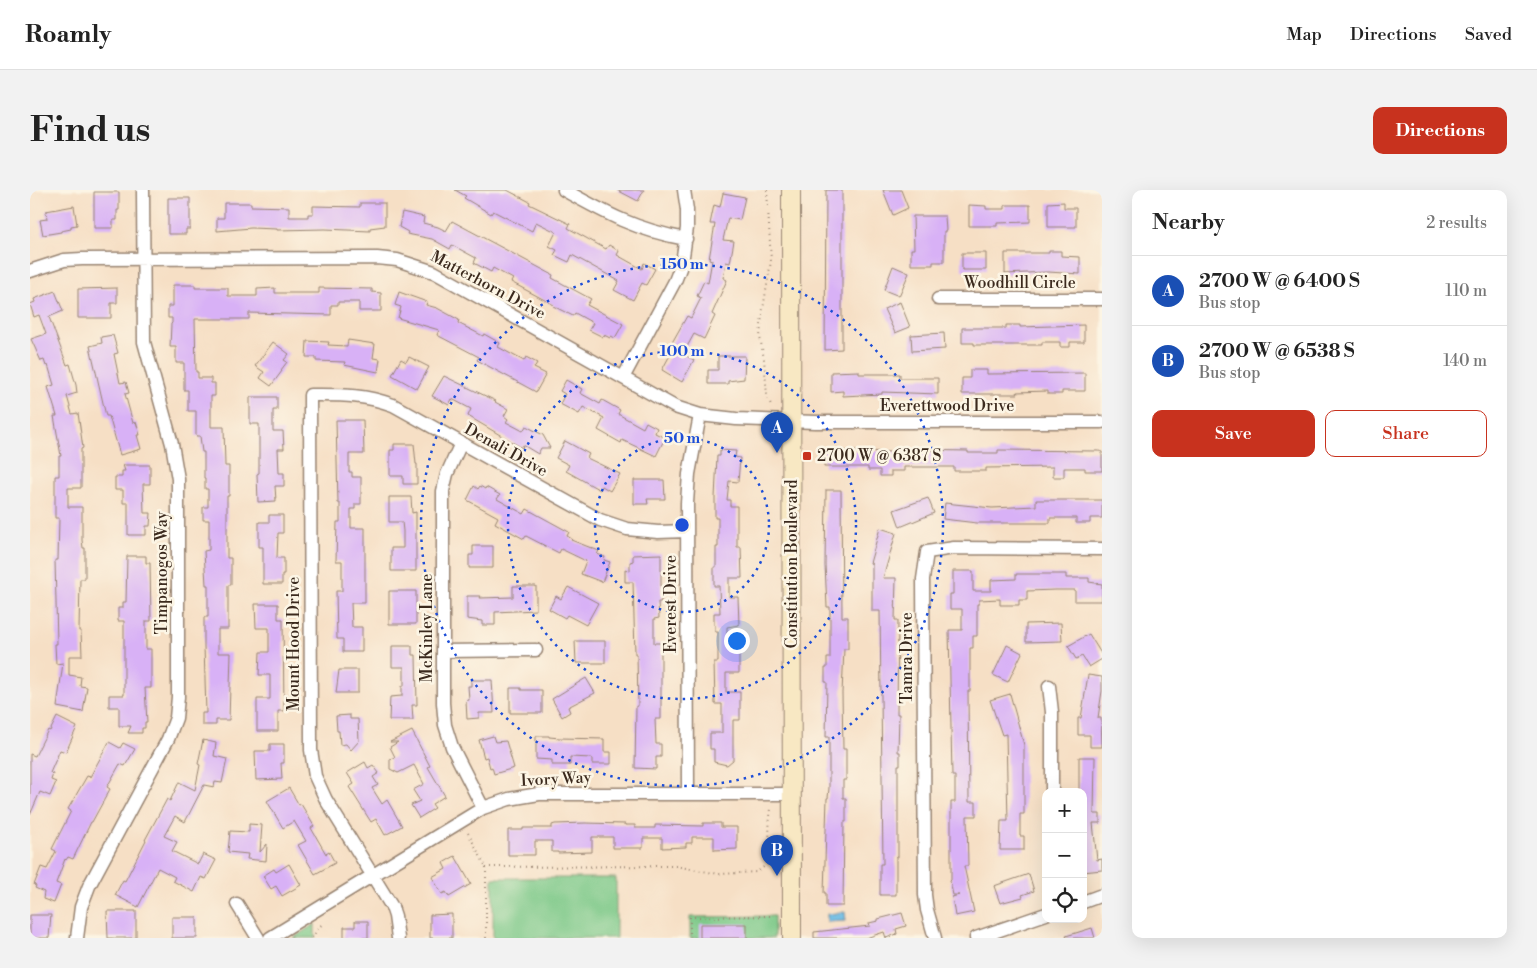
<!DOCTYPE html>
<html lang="en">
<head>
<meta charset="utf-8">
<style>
  :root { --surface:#fff; --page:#f2f2f2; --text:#222; --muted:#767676; --line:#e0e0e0; --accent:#c8321e }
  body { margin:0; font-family:"Libre Bodoni",serif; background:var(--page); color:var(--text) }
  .controls { position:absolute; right:15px; bottom:15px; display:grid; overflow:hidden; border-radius:10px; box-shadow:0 5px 20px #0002 }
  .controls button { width:45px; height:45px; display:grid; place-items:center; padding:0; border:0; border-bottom:1px solid var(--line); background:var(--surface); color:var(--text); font:25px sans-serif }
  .you { position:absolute; left:706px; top:450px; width:18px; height:18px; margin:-12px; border:4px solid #fff; border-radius:50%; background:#1a73e8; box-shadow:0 0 0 8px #1a73e833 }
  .badge { display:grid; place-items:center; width:32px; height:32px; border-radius:50%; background:var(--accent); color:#fff; font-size:16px; font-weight:700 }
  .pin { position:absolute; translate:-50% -41px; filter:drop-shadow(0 1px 2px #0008) }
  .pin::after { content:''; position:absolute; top:26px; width:18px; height:15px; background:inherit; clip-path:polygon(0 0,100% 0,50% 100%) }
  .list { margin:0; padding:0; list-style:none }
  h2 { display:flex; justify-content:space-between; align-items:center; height:65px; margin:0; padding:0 20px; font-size:21px }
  h2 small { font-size:16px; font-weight:400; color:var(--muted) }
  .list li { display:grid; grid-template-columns:32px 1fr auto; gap:15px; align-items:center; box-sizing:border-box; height:70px; padding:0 20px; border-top:1px solid var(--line) }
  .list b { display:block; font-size:19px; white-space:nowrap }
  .list p { margin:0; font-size:16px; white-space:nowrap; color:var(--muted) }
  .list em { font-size:16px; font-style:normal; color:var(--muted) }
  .actions { display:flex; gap:10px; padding:15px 20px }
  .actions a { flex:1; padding:11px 0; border:1px solid var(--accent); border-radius:10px; text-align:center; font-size:18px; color:var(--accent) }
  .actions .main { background:var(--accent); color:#fff }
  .icon { flex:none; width:28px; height:28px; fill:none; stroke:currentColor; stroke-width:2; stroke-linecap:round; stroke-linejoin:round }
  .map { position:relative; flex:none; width:1072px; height:748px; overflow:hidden; border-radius:10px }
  header { display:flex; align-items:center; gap:30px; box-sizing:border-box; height:70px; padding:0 25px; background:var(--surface); border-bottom:1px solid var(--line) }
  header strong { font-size:24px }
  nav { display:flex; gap:28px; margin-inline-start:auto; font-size:18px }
  .intro { display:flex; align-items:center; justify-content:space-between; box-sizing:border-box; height:120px; padding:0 30px }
  h1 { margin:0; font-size:35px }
  .button { padding:12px 22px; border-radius:10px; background:var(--accent); color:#fff; font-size:18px; font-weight:700 }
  main { display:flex; gap:30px; padding:0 30px }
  aside { flex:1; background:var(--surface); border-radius:10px; box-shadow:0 5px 20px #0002 }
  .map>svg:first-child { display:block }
  .green { fill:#7ac887; stroke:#5a7952 }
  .water { fill:#67b9e3; stroke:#517280 }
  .building { fill:#d8b1f6 }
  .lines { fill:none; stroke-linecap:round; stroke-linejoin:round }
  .street-casing { stroke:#988472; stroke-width:15 }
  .secondary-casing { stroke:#988472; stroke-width:20 }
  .path { stroke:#988472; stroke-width:2; stroke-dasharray:1 4; stroke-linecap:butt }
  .street { stroke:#fff; stroke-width:12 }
  .secondary { stroke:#f8e8c3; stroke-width:18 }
  .ring { fill:none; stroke:#1d4ed8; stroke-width:2.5; stroke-dasharray:2.5 5 }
  .poi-dot { fill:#c8321e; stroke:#fcf5e5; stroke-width:2 }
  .labels { text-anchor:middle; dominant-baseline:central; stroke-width:5; stroke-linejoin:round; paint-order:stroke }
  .street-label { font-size:16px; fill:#3b2a1e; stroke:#fcf5e5 }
  .poi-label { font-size:16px; fill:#3b2a1e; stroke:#fcf5e5; text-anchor:start }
  .centre { fill:#1d4ed8; stroke:#fcf5e5; stroke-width:2.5 }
  .ring-label { font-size:15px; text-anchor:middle; font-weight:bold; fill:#1d4ed8; stroke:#fcf5e5; stroke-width:5; stroke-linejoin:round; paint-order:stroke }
</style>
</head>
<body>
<header>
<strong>Roamly</strong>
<nav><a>Map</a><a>Directions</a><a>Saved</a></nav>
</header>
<div class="intro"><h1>Find us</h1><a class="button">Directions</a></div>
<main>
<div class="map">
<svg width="1072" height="748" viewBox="0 0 1072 748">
  <rect width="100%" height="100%" fill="#fcf5e5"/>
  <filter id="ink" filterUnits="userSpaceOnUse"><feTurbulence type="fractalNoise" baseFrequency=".02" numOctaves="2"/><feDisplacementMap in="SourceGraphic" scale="10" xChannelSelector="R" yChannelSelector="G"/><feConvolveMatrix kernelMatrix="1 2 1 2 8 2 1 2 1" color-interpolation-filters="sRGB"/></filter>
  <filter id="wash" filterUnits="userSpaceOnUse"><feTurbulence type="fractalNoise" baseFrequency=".0096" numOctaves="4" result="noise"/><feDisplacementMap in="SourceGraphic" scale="20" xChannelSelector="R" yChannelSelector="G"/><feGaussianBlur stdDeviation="1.12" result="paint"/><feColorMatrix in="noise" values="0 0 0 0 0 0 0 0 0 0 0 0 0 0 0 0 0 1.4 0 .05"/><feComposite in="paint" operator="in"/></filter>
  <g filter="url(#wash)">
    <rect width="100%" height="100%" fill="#f6dfc5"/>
    <path class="green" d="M463,688H586V748H463Z
      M744,726V748H660V727Z
      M285,734V748H263Z"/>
    <path class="water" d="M815,722L816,731L797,732V724Z"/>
    <g id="blocks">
      <path class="building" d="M425,0H477L500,12L499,14L540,34L538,38L576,59L579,55L589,61L587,65L612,79L614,73L625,79L616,95L612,93L603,110L584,100L589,91L542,65L539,72L524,65L527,60L519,56L526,42L506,32L502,41L463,21L461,24L434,8L436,6Z
        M587,0H614L608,11Z
        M796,0H812V159L795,160Z
        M853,0H871L878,18L863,25Z
        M64,2H89V20H87V30H83V38H64Z
        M693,3L715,7L710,30L698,28L693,50L704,51L700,73L696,72L693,88L697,90L682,124L685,126L674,149L664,144L653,164L664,170L652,192L632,180L639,167L635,165L657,126L661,128L671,108L667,106L674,91L678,93L682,70L679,69L685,34H680L684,15L690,17Z
        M138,8H160V39H156V44H138Z
        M1034,12V18H1046V37H1018V13Z
        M194,13H221V16L259,17V27H278V24H283V16L330,17V13H355V36L340,38V41L295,39L247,40V39L221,38L187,41V28H194Z
        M939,15L956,16V19H975V15H1000V32L967,33V36H939Z
        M44,16L47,35L41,36V39L31,41V42L13,45L10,30L17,29L16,21Z
        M372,22L394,27L393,33L408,37L416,41L422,31L523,85L522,88L561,109L557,115L593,134L585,148L581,146L580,148L574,145L573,147L559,140L563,133L545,123L543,126L523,116L524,115L481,92L483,89L463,78L461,82L444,73L446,68L422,55L420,59L402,49L377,44L378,42L369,37Z
        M883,26H915L916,41H914V72H903V75H881V59H884Z
        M1019,61H1031V66L1050,67V84L1018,82L975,84V63H1019Z
        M932,63H956V80H932Z
        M863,76L879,83L869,106L854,100Z
        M143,95H165V98H198V106H227V99L245,98V103H289V98L342,99V102L351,103V121H329V112H308V115H301V125L219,123V129H165L166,182H168V188H181V193H185V206H181V237H194L195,276H199V306H197V368H201V395H198V439H188V463H201L199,530H186V535H172V523H176L174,456V427H178V395H176L174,361L179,360V330H173V317H178V299H175V288H174V262H172L170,246H166V221H158V200H154V173H146V157H140L141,134L142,133V128H138V116H143Z
        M87,98V113H81V128H48V99Z
        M25,101L33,121L19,127L37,175L40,174L46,195L47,203L37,206L42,224L48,223L53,258L51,259V298H38V317H52V350L53,358H55V389H50L49,441H51L52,466H39V485L51,487L50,496L57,497L53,522L27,517L33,473L26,474L25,454H27L25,370H28L29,328H25V286H29V266H31L24,226H27L18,197L24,195L18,175L16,176L14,170L11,171L1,149L16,144L9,125L4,127L0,114L5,112L4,109Z
        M369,102L397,112L396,115L407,118L429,130L428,133L453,146L454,144L470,153L468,157L494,171L496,167L507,173L504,178L516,184L506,202L447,170L449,167L407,145L409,140L368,128L371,117L365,115Z
        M870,112L880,137L865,143L854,119Z
        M976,135H990V137L1054,135V152H1040V157H1030V152H1012V155H944V153H932V138H976Z
        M914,143L915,159L882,161L881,145Z
        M83,145L88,163L84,164L90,193L96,192L99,203L95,204L103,233L106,232L110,245H107L111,259L90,265L79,226H76L60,156L72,153L71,147Z
        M318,150L345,154L343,168L350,169L348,182L314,175L315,172L286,171V167H276L277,151L299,152L298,155L317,156Z
        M243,152L259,164L254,170L257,172L251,180L252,181L241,196L230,188L234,182L225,176Z
        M688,166H715L714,189L698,191V194H678V180H688Z
        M379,167L399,177L387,199L362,185L371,169L376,172Z
        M940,180H957V184L1055,183V201H1032V204H1018V201L987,202L988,204H932V188H940Z
        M829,181V184H870V188H908V204L852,202V204L813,206V201L801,202V182Z
        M414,186L466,211L465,212L478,219L474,226L478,229L476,232L493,241L496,236L513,245L520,258H511L508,264L493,255L492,258L438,226L441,219L422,209L419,215L402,206Z
        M536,190L552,199L550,203L570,214L572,210L590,220L588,224L613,238L616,232L627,238L625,243L635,248L626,266L592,250L591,253L568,240L574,228L553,217L549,224L530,214L535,204L530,201Z
        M220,207H247V220H243V241H253L254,259H248L249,283H254V296H245L246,311L228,312L227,284L229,283V234H220Z
        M306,230H333L334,264H319V282H322V287H331V314H325V319H321V338H335V413H321L322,437H332V462H313V449H307L306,401H312V371H306L307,332H310V313H308Z
        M535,251L559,264L557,268L590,284L580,301L572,296L570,300L536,281L539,275L526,268Z
        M364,254H384L386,274H387V294H373V286H360V260H364Z
        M690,260L706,261L705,267L710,268L708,292L699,291L697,310H700V316H707V357H711L712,388H699V407H708L709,435L697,437V458H709V483H696V502H710V530H703V570L697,575L684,572V559H680V543H692V514H685L684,472H688V442H685V435H684V423H690L689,396H684V377H686V357H688V328H685V308L687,266H690Z
        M794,260L862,262H881V260L938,261V263H968V260L1069,261L1072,262V281H1055V278H1034V287H1023V277L956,278V281H924V277H874V281H861V286H850V280H838V277H794Z
        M93,275H120V294H113L114,323H121L120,336H116V345H98V313H93V300H85V287H92V281H95Z
        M604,290H634L635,309H617L618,314H604Z
        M444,296L448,299L450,296L455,299L456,297L470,305L467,309L494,324L497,319L539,342L537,346L542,349L541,350L569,361L567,364L575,367L574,370L580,372L572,392L551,384L556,371L531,359L529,363L496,346L494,349L465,333L468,327L437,310Z
        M796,300H811L812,427H818V459H814L812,503L813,559H816V590H813V608H816V632H814L813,716H796V703H794L797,608H798L799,598V547H796L797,492H795V478H797V468H800V417H797L795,375Z
        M359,307H381L382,323L386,322V381H361V358H373V341L372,332H359Z
        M898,308L904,323L870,337L864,320Z
        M1006,310H1072V328H1060V333H1046V328H1020V333H947L913,329L915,313L962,318L1006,316Z
        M239,325H253V343H248L247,368H254V384H252V394H233V357H229V332H239Z
        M850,338L866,343L853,388H866L865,430H868L867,524H869L868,562H870V575H868V667H866V705H850V674H853L850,421H842V374L840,373Z
        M443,356H463V378H439V365H443Z
        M631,364V412H628L629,428L624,429V453H631V529H625L626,554H631V567H626V579L605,578L606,516H608L607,464H605L603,392H595V379L600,381V372L603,371V365Z
        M97,366H116V373H120L121,431H116V459H121V498H115L117,532H115V538H112V543H98L101,536H89V517H79V505H94V431H88V418H93V412H96Z
        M923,381H943V401H961V390L986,389V384H1036V388H1059V392L1072,394V411H1045V400H1026L997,401V410H989V415H970V409L949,410V414H947V446H943V458H940V501H938L939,612H946V626H937L938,676H934L944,722L925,726L922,707L929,705H923L920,691L921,690V612H925V586H922L919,440H932V419H920V404H923Z
        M483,396H506V420L465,422V435H452V431L437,429V406H451L450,408L483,407Z
        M538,397L568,413L556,435L537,425L535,428L519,419L526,406L531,409Z
        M359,401H386V434H359Z
        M225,414H248V429H253L254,521H248V541H227V509H240V485H229L230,462H239V438H226Z
        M1031,433L1032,451L996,452V434Z
        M1059,444L1072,465V469L1059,477L1052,466L1046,469L1038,456Z
        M545,451H575V473H546Z
        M977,455L992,463L978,492L963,485Z
        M362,456H382V465H386L387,515H382L383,530H359L360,507L372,506V496H374V477H362Z
        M309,480H328V503H306Z
        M1058,485L1072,487V501L1068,528H1071L1072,557H1060V545H1048V528H1051Z
        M556,488L565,503L538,517L540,522L532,527L522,509Z
        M441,490H462L464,523H449V528L437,529L436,511L439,510L438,496H441Z
        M480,498H491V500H512V523H480Z
        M980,504L994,555V624H990V646H994V660H970L971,631H978L976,544L972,545L960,510Z
        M320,525V529H328L329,551L321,560L316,554L310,555L309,541H307L306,526Z
        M27,527L47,537L36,562L30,560L20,583L23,584L21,590L26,592L20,606L10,602L0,625V564L5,566L18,540L20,541Z
        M382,541L400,576L398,577L415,606L402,614L405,618L389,628L381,615L390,611L383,600L394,594L384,575L368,583L360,579V569L365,567L360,557L368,552H360Z
        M463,546L465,552L476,551L484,578L464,584L462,577L460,578L457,567L454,568L449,550Z
        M506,546H519V547L530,548L574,549V562H581V574H562V568L540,567V575H522V570L506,569Z
        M173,550L186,553L184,566L197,569L192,593L185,592L184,597L174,595L155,632L145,626L134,646L147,652L142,661L168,674L173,664L186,670L176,689L171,687L164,702L143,691L145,687L128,678L108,717L85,705L93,690L95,691L116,650H115L137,609L140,611L149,592L165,600L170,575L168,574Z
        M79,552L90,558L93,553L105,559L95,576L90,574L77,597L80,599L62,632H61L43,669L38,667L36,670L35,669L26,693L31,695L24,713L13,709L14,702L5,698L6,696L4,695L11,677L17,679L26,661L22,659L41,621L38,619L57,586L60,587Z
        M240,554H254V573H251L252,589L226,590L225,561H240Z
        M1049,567H1065L1064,624H1070V633H1063L1067,670L1072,669V680L1053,682V601H1049Z
        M335,572L338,578L343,575L349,583L343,587L348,595L342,598L352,614L357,610L372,636L355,645L346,629L341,632L319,597L324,594L317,583Z
        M259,598L269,615L271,614L284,636L281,638L296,664L299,662L305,673L285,684L268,655L276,651L264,631L253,638L237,611Z
        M555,633L595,634V635H605V638H625V635L673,636V633H691V637H707V659L684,660V647H662V653H656V657L632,658V648H613V658H583V647H562V662L528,663V662H522V651H505V665H478V640H493V638H522V635L525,634Z
        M219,634L232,635L230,662L237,654L236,671L217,669L218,664L198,662L200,641L219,642Z
        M425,666L441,694L419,707L416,702L412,704L402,687L416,679L413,673Z
        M259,674L271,695L252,706L246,696L241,699L233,686L244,679L246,682Z
        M999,684L1004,701L992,705L993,707L970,713L964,696Z
        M77,721H106V748H78Z
        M872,723L876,736L866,739L867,744L856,748L854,742L836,748H784V742L840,736L839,733L848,731V729Z
        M422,724V748H400V725Z
        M0,725H21L19,748H0Z
        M142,727H167V748H142Z
        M325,731H338V748H314V737H325Z
        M670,734H717V748H670Z
        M1062,738L1065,748H1037L1036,746Z"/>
    </g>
  </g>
  <g filter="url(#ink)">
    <use href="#blocks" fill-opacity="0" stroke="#988472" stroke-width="1"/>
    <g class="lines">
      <defs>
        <path id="street" d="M534,0C577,24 606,40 656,49
          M0,81L34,70L52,69L347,68L367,70L404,82L645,217L670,225L706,229L785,232H1072
          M908,109H1072
          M593,188L645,91L652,73L657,38V20L654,0
          M431,253L417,284L413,301V513L415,535L422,557L453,618
          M414,461L506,460
          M1019,496L1022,522V602
          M658,604L657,313L659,284L670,225
          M1053,712L1072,705
          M207,714L228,748
          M47,748L51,717L59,696L138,549L146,528L148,507V289L142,254L114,152L113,0
          M240,748L453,618L479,609L509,604H762
          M368,748L365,726L362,717L296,610L285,586L281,560L280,205C311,205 333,204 363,215L570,330L597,339L628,342L657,341
          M905,748L897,720L895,705L893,389L897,362L924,358L1072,359
          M946,748L1016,724"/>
        <path id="secondary" d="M761,0L762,748"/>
      </defs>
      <use href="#street" class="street-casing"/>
      <use href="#secondary" class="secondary-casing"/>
      <path class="path" d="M737,0L741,71L732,125L730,147L734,169L737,205L741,215
        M438,643L456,677
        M282,748L289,737L294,733
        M456,748V677L645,676L689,684L727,682L739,673C740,654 738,637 741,619
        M660,748V727L744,726"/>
      <use href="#street" class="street"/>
      <use href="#secondary" class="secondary"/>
    </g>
  </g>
  <g class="ring">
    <circle cx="652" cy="335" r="87"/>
    <circle cx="652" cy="335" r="174"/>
    <circle cx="652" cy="335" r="261"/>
  </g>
  <rect class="poi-dot" x="772" y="261" width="10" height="10" rx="2.5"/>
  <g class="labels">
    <g class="street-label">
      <text x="990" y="93">Woodhill Circle</text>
      <text transform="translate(458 95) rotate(28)">Matterhorn Drive</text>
      <text x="917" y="216">Everettwood Drive</text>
      <text transform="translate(476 260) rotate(29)">Denali Drive</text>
      <text transform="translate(762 374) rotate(-90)">Constitution Boulevard</text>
      <text transform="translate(132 383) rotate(-90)">Timpanogos Way</text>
      <text transform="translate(641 414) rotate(-90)">Everest Drive</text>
      <text transform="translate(397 438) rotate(-90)">McKinley Lane</text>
      <text transform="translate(264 454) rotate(-90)">Mount Hood Drive</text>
      <text transform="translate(877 468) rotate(-90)">Tamra Drive</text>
      <text transform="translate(526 589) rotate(-3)">Ivory Way</text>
    </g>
    <g class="poi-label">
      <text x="787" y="266">2700 W @ 6387 S</text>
    </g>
  </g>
  <circle cx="652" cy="335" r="8" class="centre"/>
  <g class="ring-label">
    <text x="652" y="79">150 m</text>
    <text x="652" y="166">100 m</text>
    <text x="652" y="253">50 m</text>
  </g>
</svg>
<div class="controls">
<button>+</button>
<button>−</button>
<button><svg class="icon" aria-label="locate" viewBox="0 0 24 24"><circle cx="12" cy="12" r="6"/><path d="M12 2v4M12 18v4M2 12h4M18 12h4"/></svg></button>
</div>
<div class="you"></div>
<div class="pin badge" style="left:747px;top:263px;background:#1a4fb4">A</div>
<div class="pin badge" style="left:747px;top:686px;background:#1a4fb4">B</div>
</div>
<aside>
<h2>Nearby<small>2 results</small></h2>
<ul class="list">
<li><span class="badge" style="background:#1a4fb4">A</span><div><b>2700 W @ 6400 S</b><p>Bus stop</p></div><em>110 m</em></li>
<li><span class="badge" style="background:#1a4fb4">B</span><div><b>2700 W @ 6538 S</b><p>Bus stop</p></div><em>140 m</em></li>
</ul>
<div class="actions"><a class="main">Save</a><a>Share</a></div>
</aside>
</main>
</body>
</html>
